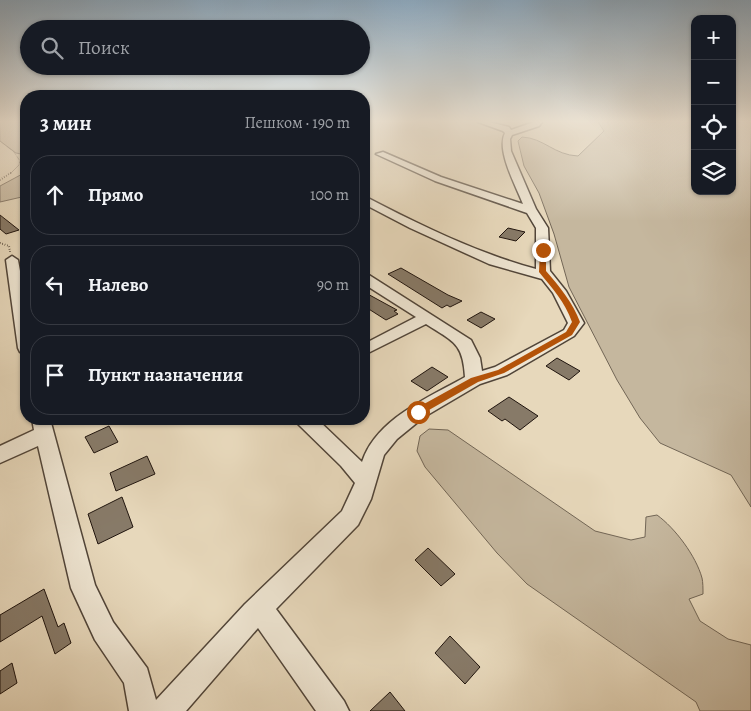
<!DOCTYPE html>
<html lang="ru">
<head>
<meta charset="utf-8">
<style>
  :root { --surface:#171b24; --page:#242831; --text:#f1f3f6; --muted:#9ea1a6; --line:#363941 }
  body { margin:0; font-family:Alegreya,serif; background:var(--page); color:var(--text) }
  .controls { position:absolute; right:15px; top:15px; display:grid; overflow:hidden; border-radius:10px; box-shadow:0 1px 4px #0004 }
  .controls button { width:45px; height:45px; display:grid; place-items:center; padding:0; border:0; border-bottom:1px solid var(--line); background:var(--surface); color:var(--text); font:25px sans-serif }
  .stop { position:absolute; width:15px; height:15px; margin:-11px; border:4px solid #b45309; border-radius:50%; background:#fff }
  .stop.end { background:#b45309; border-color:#fff; box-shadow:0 1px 5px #0008 }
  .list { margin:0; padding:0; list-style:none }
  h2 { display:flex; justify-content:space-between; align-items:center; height:65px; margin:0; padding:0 20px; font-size:21px }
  h2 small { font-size:16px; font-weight:400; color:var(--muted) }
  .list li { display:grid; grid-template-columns:32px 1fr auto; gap:15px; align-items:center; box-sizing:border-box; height:80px; margin:0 10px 10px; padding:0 10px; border:1px solid var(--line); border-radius:20px }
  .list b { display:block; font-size:19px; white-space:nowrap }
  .list em { font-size:16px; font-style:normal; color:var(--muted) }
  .icon { flex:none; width:28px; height:28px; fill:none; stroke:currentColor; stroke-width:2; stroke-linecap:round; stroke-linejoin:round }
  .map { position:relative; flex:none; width:751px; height:711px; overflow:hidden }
  .search { position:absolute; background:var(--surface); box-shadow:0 1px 4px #0004; left:20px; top:20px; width:350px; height:55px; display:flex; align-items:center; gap:12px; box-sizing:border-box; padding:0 18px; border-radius:28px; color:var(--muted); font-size:19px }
  .panel { position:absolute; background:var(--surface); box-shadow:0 1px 4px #0004; left:20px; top:90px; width:350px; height:335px; border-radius:20px }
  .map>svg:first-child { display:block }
  .green { fill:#c5b79e; stroke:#726656 }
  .building { fill:#877a68; stroke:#1f140e }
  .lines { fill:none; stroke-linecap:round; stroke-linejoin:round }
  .minor-casing { stroke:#514539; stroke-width:3 }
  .path-far1 { stroke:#1f140e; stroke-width:1; stroke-dasharray:0.5 1; stroke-linecap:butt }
  .path { stroke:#1f140e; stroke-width:2; stroke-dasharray:0.5 2; stroke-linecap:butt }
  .minor { fill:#efe6d3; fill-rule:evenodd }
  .route { fill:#b45309 }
</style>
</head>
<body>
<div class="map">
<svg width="751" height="711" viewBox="0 0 751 711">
  <rect width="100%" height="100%" fill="#e7d8bb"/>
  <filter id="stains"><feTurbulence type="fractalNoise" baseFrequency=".004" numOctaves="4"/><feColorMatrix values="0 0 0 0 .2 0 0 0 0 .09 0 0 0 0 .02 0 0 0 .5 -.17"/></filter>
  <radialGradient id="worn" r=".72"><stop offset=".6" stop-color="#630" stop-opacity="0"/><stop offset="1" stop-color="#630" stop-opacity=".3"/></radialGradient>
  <path class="green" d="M0,122H26V155L16,153L0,141Z
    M598,122H695V191H732V122H751V507L731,475L660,443L640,418L617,380L569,287L554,234L539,193L524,166L518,141L522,137C544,138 554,155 578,156L604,131Z
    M26,172V196L0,202V186Z
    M429,429L448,430L595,531L631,540L645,537L646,517L657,515C675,528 696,556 702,578C703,582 703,589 703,594L689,599L700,621L728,639L751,645V711H700L696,702L527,584L497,553L425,467L417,451L420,436Z"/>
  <path class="building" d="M0,215L19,230L6,234L0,229Z
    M508,228L525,232L516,241L499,237Z
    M401,268L448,295L462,301L450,307L447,305L442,308L388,274Z
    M364,292L397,310L394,311L398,314L386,320L364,306Z
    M481,312L495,319L481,328L467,320Z
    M557,358L580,371L569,380L546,366Z
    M432,367L448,377L427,391L411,381Z
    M509,397L538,416L520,430L505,419L502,421L488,411Z
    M109,426L118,442L94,453L85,437Z
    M147,456L155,474L116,491L110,473Z
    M122,497L133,527L98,544L88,514Z
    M428,548L455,574L441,586L415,560Z
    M44,589L58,627L64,623L71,643L55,654L42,616L0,642V615Z
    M450,636L480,667L465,684L435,653Z
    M12,663L17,683L0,694V671Z
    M390,692L405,711H370Z"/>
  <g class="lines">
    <defs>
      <path id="minor" d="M478,122H489L509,127L511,130L534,122H542L539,126L512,135L510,139L511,151L536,209L548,228L550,271L566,291L584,323L574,336L507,375L480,384L424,417L397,439L384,455L371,499L358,525L276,609L344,701L349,711H316L258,628L186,711H129L124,683L95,640L71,588L38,446L0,463V446L34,430L32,419H50L95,585L113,622L147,668L156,700L245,604L342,511L355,483L341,466L298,424L296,419H317L362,462C376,419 428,398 465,377C463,343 454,342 426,324L364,355V344L416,317L364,284V274L369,275L471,340L480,358L482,371L495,367L564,330L568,323L553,293L542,279L489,264L410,228L364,204V197L368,198C422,226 477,253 536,269V228L527,213L435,181L376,154L383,152L441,177L523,204C516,186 496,150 505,133L503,131Z
        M12,256L18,260L26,304V353L20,352L18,348L6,260Z"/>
    </defs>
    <use href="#minor" class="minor-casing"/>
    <path class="path-far1" d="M0,141L14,152L20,161L19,165L10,174"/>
    <path class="path" d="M0,180L12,172
      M0,243L9,246L10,252"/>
    <use href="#minor" class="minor"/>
  </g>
  <linearGradient id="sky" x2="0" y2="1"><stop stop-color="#8ca8be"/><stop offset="0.55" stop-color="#f4ede0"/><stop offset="1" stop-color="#f4ede0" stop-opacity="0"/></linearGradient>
  <rect width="751" height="221" fill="url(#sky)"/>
  <path class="route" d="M543,248L546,250V271C560,287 573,303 580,322L572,335L504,373L478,382L422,414H415V409L471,378L498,370L566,332L572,322C565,302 552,288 539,272L540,250Z"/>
  <rect width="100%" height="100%" filter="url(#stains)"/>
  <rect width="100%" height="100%" fill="url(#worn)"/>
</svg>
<div class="controls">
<button>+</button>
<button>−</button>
<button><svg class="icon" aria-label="locate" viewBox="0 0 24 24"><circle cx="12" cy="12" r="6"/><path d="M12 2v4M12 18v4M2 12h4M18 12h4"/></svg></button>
<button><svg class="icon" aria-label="layers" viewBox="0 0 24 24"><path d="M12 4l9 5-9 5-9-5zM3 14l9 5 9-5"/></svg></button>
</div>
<div class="stop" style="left:418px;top:412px"></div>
<div class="stop end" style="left:543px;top:250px"></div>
<div class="search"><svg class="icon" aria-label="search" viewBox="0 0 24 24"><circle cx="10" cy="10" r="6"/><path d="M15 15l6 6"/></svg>Поиск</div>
<section class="panel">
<h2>3 мин<small>Пешком · 190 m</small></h2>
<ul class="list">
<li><svg class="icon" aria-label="ahead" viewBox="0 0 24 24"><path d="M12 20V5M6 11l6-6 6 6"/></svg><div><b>Прямо</b></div><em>100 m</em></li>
<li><svg class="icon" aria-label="left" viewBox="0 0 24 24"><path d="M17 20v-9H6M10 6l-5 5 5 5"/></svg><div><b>Налево</b></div><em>90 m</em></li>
<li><svg class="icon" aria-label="arrive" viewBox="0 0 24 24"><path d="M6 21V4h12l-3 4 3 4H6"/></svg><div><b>Пункт назначения</b></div></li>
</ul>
</section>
</div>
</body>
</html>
